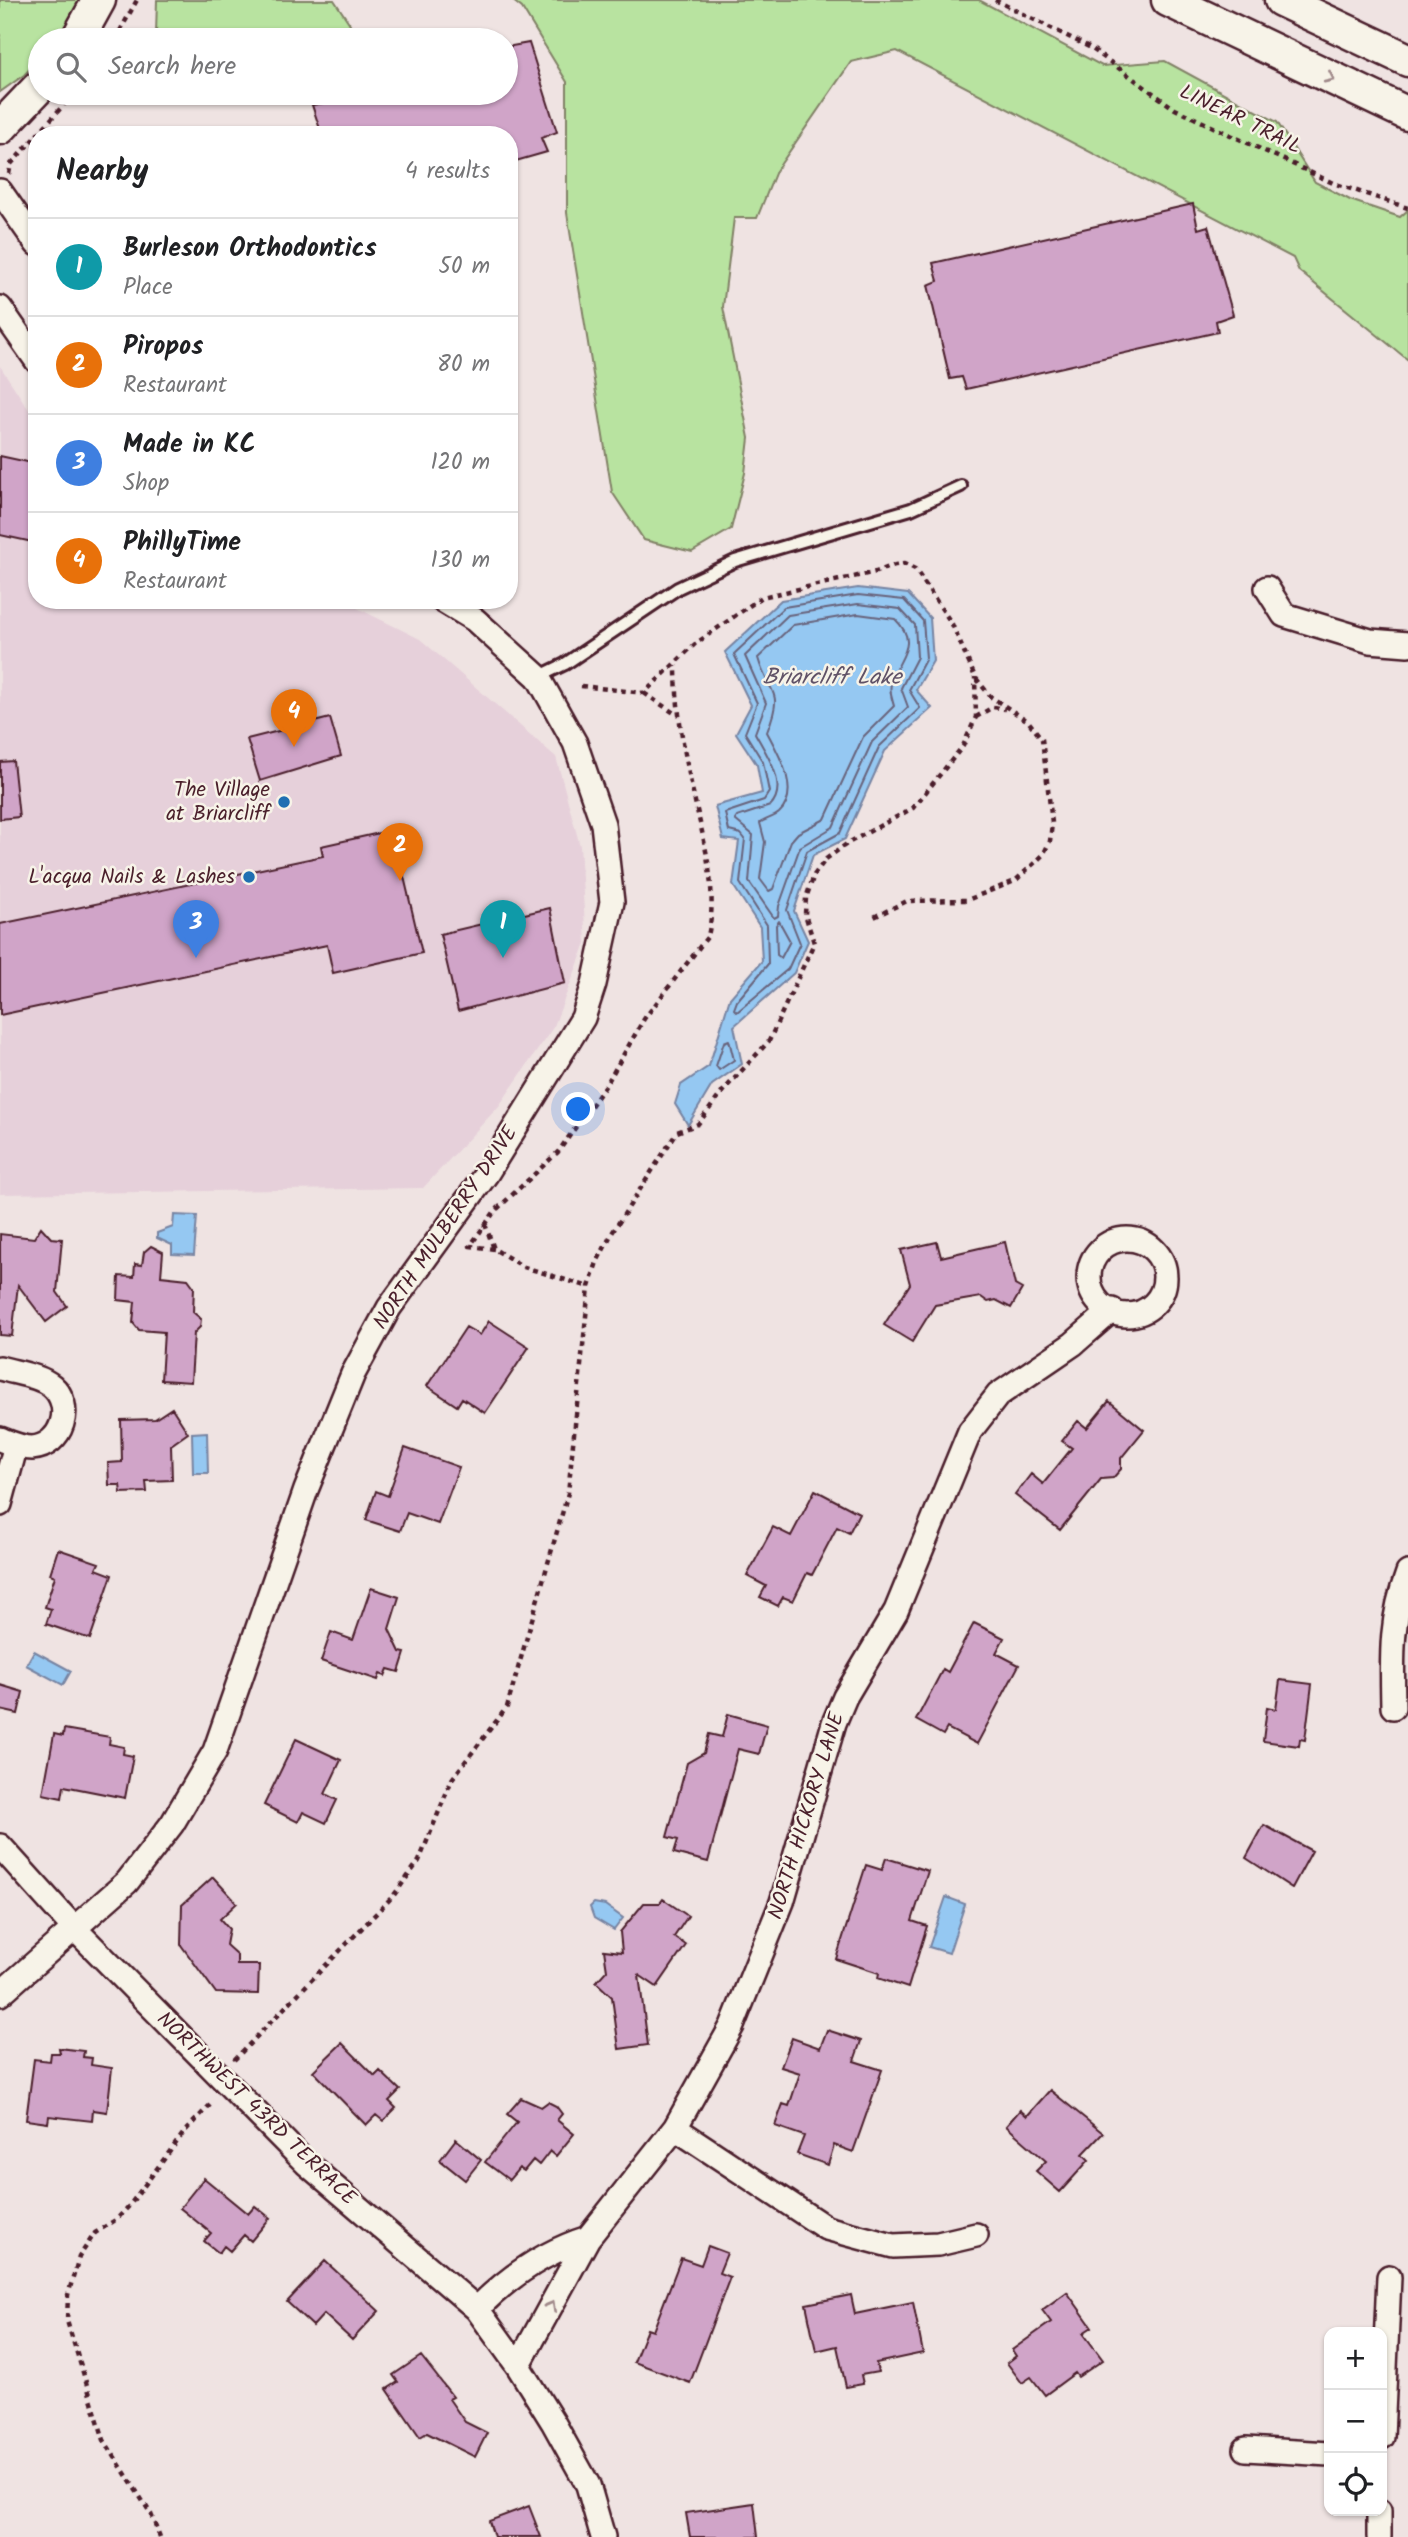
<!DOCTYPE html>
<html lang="en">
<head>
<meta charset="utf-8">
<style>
  :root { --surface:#fff; --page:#f6f6f6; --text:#202124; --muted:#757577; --line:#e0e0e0; --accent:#0b8043 }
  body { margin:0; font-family:Kalam,sans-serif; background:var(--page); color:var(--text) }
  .controls { position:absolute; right:21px; bottom:21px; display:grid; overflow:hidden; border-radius:14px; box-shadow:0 2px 5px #0004 }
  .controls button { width:63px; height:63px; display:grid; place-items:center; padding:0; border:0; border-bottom:2px solid var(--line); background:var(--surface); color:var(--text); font:35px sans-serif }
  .you { position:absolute; left:579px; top:1110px; width:24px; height:24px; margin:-18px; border:5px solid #fff; border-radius:50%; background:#1a73e8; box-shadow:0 0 0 10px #1a73e833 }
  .badge { display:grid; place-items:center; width:46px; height:46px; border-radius:50%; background:var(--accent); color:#fff; font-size:23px; font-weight:700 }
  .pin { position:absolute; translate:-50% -58px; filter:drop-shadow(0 2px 4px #0008) }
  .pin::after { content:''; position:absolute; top:37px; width:24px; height:21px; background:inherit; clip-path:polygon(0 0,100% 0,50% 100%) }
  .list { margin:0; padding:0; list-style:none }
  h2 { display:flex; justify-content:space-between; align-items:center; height:91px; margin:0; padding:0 28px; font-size:30px }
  h2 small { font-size:23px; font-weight:400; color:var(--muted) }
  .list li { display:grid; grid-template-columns:46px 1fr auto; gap:21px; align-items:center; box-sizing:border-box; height:98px; padding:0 28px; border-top:2px solid var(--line) }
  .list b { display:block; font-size:26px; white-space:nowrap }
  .list p { margin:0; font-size:23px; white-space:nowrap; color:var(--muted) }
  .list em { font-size:23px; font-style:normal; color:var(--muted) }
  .icon { flex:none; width:38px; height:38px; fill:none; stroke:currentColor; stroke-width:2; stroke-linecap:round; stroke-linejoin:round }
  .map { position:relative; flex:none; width:1408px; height:2537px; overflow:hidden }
  .search { position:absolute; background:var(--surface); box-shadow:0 2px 5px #0004; left:28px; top:28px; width:490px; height:77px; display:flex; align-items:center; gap:18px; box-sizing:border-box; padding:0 24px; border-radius:38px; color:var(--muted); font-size:26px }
  .panel { position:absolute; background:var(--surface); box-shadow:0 2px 5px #0004; left:28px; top:126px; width:490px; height:483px; border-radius:28px }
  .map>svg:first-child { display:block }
  .built { fill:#e6d0da }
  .green { fill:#b8e3a0; stroke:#818166; stroke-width:2 }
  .water { fill:#95c8f2; stroke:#7784a2; stroke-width:2 }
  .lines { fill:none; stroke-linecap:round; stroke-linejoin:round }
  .shore { stroke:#68637b; stroke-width:2 }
  .building { fill:#d0a4c8; stroke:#4a1f2b; stroke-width:2 }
  .lane-casing { stroke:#4a1f2b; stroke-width:16 }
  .street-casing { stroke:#4a1f2b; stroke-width:28 }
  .secondary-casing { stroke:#4a1f2b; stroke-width:37 }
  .path { stroke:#4a1f2b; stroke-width:4.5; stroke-dasharray:5 5; stroke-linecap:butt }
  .lane { stroke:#f7f3e8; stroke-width:10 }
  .street { stroke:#f7f3e8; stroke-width:23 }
  .secondary { stroke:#f7f3e8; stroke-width:32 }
  .oneway { stroke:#a0898a }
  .poi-dot { fill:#1f6fb2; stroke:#f7f3e8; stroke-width:2.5 }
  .labels { text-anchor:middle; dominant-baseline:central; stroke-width:5; stroke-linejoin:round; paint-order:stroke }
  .street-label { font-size:21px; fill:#4a1f2b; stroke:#f7f3e8 }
  .poi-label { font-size:21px; fill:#4a1f2b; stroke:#f7f3e8; text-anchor:end }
  .water-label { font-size:23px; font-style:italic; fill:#605267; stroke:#f7f3e8 }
</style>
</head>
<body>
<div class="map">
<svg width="1408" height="2537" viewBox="0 0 1408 2537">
  <rect width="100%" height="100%" fill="#efe3e2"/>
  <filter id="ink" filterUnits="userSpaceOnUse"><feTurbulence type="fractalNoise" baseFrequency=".0143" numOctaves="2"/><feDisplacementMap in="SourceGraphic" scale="14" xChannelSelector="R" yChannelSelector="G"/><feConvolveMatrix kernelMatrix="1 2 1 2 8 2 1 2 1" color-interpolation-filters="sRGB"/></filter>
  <g filter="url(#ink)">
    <path class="built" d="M0,366L31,413L37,417V600H341L420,639L556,757L580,846L586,943L554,1026L499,1106L423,1188L0,1194Z"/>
    <path class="green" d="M0,0H82L58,39L40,40V58L24,75L0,92Z
      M157,0H334L350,24L340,40H184L156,34Z
      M512,0H979L1102,66L1165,61L1277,122L1315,182L1350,200L1400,217L1408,210V360L1299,271L1293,258L897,51L851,62L776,171L757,218H734L723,307L749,438L745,473L731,529L692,552L644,540L612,492L567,213V82L522,8Z"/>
    <path class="water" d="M858,588L908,594L930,618L933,661L916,690L932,708L885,751L845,839L813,855L794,911L808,941L794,973L734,1026L742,1064L712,1085L688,1125L675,1104L681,1085L709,1066L730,998L762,961L760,927L733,885L739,841L723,839L715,806L762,793L757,765L736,733L751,705L725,652L781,600Z
      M174,1215L197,1216L194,1255L172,1254V1245L157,1238V1233L173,1227Z
      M207,1432L208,1473H193L192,1433Z
      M34,1651L71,1671L63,1685L26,1665Z
      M946,1897L965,1904L949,1953L929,1947Z
      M594,1903L605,1905L623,1918L614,1930L594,1918L590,1907Z"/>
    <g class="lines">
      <path class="shore" d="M858,595L904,600L923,621L926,658L909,690L920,708L879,747L840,833L807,851L787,910L800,943L788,969L737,1012L734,1009L737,1001L768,964L767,925L740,883L745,839L741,834L729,831L725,813L764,800L769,792L763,762L745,733L757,703L734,654L784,607Z
        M858,604L900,609L915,625L917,657L901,688L908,707L872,742L833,827L800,847L779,906L778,916L774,918L749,882L753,835L735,820L737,817L770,806C790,786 765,752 755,733L766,703L745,656L788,615Z
        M858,614L895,619C922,645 896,659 891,684C889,692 892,699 894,706L863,737L825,819L798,833L791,841L773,889L769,891L760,879L765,842L760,823C765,819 773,818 779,813C802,792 778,753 767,732C785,687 769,697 758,658L793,625Z
        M779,921L790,941L781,958L777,955L776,925Z
        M729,1040L734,1060L719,1070L716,1066L724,1042Z"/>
    </g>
    <path class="building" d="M529,43L557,132L541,138L547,152L509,163V135H322L312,105L324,103L321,93H506V47Z
      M1193,204L1198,229L1208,226L1233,315L1216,321L1218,332L966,389L962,377L950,379L928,285L938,281L933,263Z
      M0,456L37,464V543L0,535Z
      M330,718L341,756L260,781L247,739Z
      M13,761L19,817L0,819V762Z
      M393,830L422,953L333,973L327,945L0,1015V924L323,856L321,846Z
      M550,908L565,983L458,1011L440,934Z
      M41,1227L51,1238L62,1239L57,1292L67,1306L46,1322L18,1285L12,1336L0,1335V1234L34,1238Z
      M937,1242L941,1257L1005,1242L1015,1285L1022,1289L1011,1308L996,1300L988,1302L981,1297L935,1305L912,1342L884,1325L910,1284L901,1250Z
      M151,1246L163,1252L161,1276L188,1279L194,1287L193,1312L201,1319L200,1327L194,1333L191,1382L161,1380L164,1332L139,1330L133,1323L135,1302L118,1300L119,1276L134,1277L135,1264L142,1265L144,1252Z
      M489,1321L529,1347L485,1413L462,1398L457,1406L427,1386L466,1327L480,1335Z
      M1109,1401L1144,1430L1121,1458V1469L1113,1478L1101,1479L1060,1530L1015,1495L1031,1474L1043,1484L1072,1448L1062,1441L1078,1421L1087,1428Z
      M172,1408L188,1433L171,1445L172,1480L146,1481L147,1492L121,1493L120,1485H109L108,1463L122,1462L121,1420L155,1419Z
      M405,1448L459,1467L438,1524L407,1513L400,1531L366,1520L376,1491L388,1496Z
      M815,1490L859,1513L849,1533L837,1527L812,1575L807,1573L793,1601L783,1597L778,1606L760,1597L766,1586L747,1576L773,1527L791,1536Z
      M58,1549L99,1563L96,1569L112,1575L90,1639L46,1624L51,1609L45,1607L55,1576L50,1574Z
      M371,1588L399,1597L389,1629L400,1652L405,1653L399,1672L388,1669L385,1676L380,1674L378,1680L321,1661L331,1632L353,1640Z
      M974,1623L1004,1638L996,1653L1019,1665L977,1744L947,1728L943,1735L916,1720L943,1669L948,1672Z
      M1280,1680L1312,1684L1305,1740L1300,1739L1299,1746L1263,1741L1267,1707L1276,1709Z
      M0,1685L23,1692L18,1714L0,1710Z
      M728,1714L767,1725L759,1754L738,1749L708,1862L674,1853L678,1840L667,1837L687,1763L704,1753L709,1734L722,1737Z
      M64,1729L110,1737L109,1744L124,1747L123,1754L133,1756L125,1798L64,1786L62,1798L43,1794L54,1734L63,1736Z
      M296,1739L341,1760L325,1794L337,1800L326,1823L303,1812L298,1822L264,1805Z
      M1264,1825L1312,1851L1292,1888L1246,1858Z
      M886,1858L928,1871L912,1921L927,1926L908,1988L878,1978L879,1973L836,1959L866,1865L882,1870Z
      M213,1877L237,1903L220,1919L229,1929L226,1945L237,1955V1965H259L258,1994L216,1993L181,1945L182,1905Z
      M663,1899L688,1916L674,1937L686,1945L657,1987L639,1975L648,2045L619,2049L612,1997L596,1982L607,1970L604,1950L622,1952L620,1932L644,1903H660Z
      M827,2030L861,2041L854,2061L882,2070L853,2152L834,2145L828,2165L797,2154L804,2136L775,2126L783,2104L789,2106L800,2073L781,2067L792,2038L820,2048Z
      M342,2043L375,2076L380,2071L400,2090L389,2101L396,2108L383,2121L376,2115L366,2125L313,2071Z
      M59,2048L84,2051L83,2057L92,2058L91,2065L112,2068L107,2112L93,2110L92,2121L49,2116L48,2123L26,2120L34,2059L50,2061L51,2053H60Z
      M1050,2090L1103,2133L1083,2154L1089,2160L1060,2192L1036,2171L1046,2161L1006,2126L1020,2110L1027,2116Z
      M521,2098L541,2107L548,2102L556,2106L562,2114L557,2120L574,2134L556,2156L550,2151L539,2165L533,2160L524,2171L519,2168L509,2180L485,2162L517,2122L507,2114Z
      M456,2139L481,2160L465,2180L440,2160Z
      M204,2178L248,2214L255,2206L270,2218L251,2241L244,2235L230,2251L224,2246L219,2253L204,2241L211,2233L180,2208Z
      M708,2246L727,2253L719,2273L730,2277L690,2383L634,2362L647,2329L653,2331L681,2258L701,2265Z
      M325,2261L379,2311L352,2340L324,2314L313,2326L287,2302Z
      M1067,2292L1092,2327L1083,2333L1103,2360L1078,2377L1075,2373L1045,2395L1031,2377L1022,2383L1007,2363L1016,2356L1012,2350L1051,2322L1042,2310Z
      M851,2295L855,2314L913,2302L923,2353L876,2363L878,2372L861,2375L863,2384L846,2387L837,2346L816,2351L806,2304Z
      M421,2356L453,2397L449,2399L465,2422L487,2433L475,2457L427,2433L420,2437L387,2389L398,2382L393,2375Z
      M754,2503L758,2537H690L686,2513Z
      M529,2506L541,2537H494L489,2521Z"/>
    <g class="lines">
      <defs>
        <path id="lane" d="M538,677L565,664L678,588L735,561L911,509L961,486"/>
        <path id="street" d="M0,191L37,244
          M0,308L37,361
          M1267,588L1284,615L1370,641L1408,644
          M1089 1277a38 38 0 1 1 76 0a38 38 0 1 1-76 0Z
          M0,1368C16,1373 39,1375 52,1386C75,1406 62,1446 32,1448C21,1448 10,1443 0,1439
          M0,1504L16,1445
          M1393,1707C1392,1657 1390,1621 1408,1573
          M0,1846L74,1928L306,2163L477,2309L518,2366L553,2422L588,2485L603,2537
          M0,1994L127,1882L172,1824L215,1751L306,1490L353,1374L389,1308L487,1173L583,1018L594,984L612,902L603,824L575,743L538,677L475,620L442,600
          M675,2128L826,2228L893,2246L938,2244L976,2235
          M477,2309C509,2276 544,2252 588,2238
          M518,2366L588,2238L675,2128L732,2026L782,1902L834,1723L845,1697L896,1611L970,1431L998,1395L1073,1344L1112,1310
          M1382,2437L1389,2277
          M1246,2449L1329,2454
          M1379,2537V2511"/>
        <path id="secondary" d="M1168,0L1408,114
          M1281,0L1408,60
          M77,40L99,0
          M0,128L40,86"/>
      </defs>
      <use href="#lane" class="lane-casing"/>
      <use href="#street" class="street-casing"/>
      <use href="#secondary" class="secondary-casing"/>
      <path class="path" d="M995,0L1091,48L1175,109L1333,183L1408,208
        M115,40L137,0
        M37,135L74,93
        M9,174L11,164L37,135
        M581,686L644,693L695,644L762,597L876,572L895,565L904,564L915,569L952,624L975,677L991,697L1028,721L1042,739L1052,823L1050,841L1043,855L1015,881L967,900L907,901L872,918
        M644,693L677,715
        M976,717L993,707L1005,709
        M485,1224L494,1249L524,1267L589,1287
        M494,1249L470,1246L495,1211L558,1152L606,1085L644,1019L708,936C719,887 702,835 692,788C683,747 676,707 676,665
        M234,2060L394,1895L419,1861L452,1779L507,1707L568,1493L589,1287L597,1262L612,1233L677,1132L698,1124L723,1091L769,1041L814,943L805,914L806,898L814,875L826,859L848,843L913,808L963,746L976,717L975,677
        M160,2537L151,2514L104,2440L67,2321L68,2295L79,2257L95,2233L117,2219L129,2206L185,2131L210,2105"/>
      <use href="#lane" class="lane"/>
      <use href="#street" class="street"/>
      <use href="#secondary" class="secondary"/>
    </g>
    <defs><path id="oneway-chevron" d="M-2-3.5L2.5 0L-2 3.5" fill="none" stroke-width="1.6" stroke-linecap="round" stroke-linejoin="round" transform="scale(1.75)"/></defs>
    <g class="oneway">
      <use href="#oneway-chevron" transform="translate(1330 78) rotate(25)"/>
      <use href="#oneway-chevron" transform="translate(551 2306) rotate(-61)"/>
    </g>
  </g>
  <g class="poi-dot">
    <circle cx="284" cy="802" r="7"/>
    <circle cx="249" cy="877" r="7"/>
  </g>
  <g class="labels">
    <g class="street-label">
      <text transform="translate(1240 120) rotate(26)">LINEAR TRAIL</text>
      <text transform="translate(446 1228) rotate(-56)">NORTH MULBERRY DRIVE</text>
      <text transform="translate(807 1816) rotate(-73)">NORTH HICKORY LANE</text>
      <text transform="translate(256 2109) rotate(44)">NORTHWEST 43RD TERRACE</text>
    </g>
    <g class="poi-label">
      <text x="270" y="790">The Village<tspan x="270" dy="24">at Briarcliff</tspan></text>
      <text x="235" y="877">L'acqua Nails &amp; Lashes</text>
    </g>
    <g class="water-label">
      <text x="832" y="678">Briarcliff Lake</text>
    </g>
  </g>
</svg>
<div class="controls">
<button>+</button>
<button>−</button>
<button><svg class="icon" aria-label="locate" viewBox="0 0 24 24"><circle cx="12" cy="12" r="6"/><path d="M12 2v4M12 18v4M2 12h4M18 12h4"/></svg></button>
</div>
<div class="you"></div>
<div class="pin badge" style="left:503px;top:958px;background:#0f9aa8">1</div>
<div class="pin badge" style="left:400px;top:881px;background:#e8710a">2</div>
<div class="pin badge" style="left:196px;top:958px;background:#3f7fe0">3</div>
<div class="pin badge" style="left:294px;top:747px;background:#e8710a">4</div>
<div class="search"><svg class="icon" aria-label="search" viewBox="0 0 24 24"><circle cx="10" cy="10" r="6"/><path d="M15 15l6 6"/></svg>Search here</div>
<section class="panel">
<h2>Nearby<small>4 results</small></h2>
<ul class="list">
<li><span class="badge" style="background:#0f9aa8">1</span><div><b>Burleson Orthodontics</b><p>Place</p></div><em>50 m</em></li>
<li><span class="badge" style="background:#e8710a">2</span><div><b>Piropos</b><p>Restaurant</p></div><em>80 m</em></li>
<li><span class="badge" style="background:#3f7fe0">3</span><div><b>Made in KC</b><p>Shop</p></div><em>120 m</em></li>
<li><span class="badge" style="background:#e8710a">4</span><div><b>PhillyTime</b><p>Restaurant</p></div><em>130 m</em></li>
</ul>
</section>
</div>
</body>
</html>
